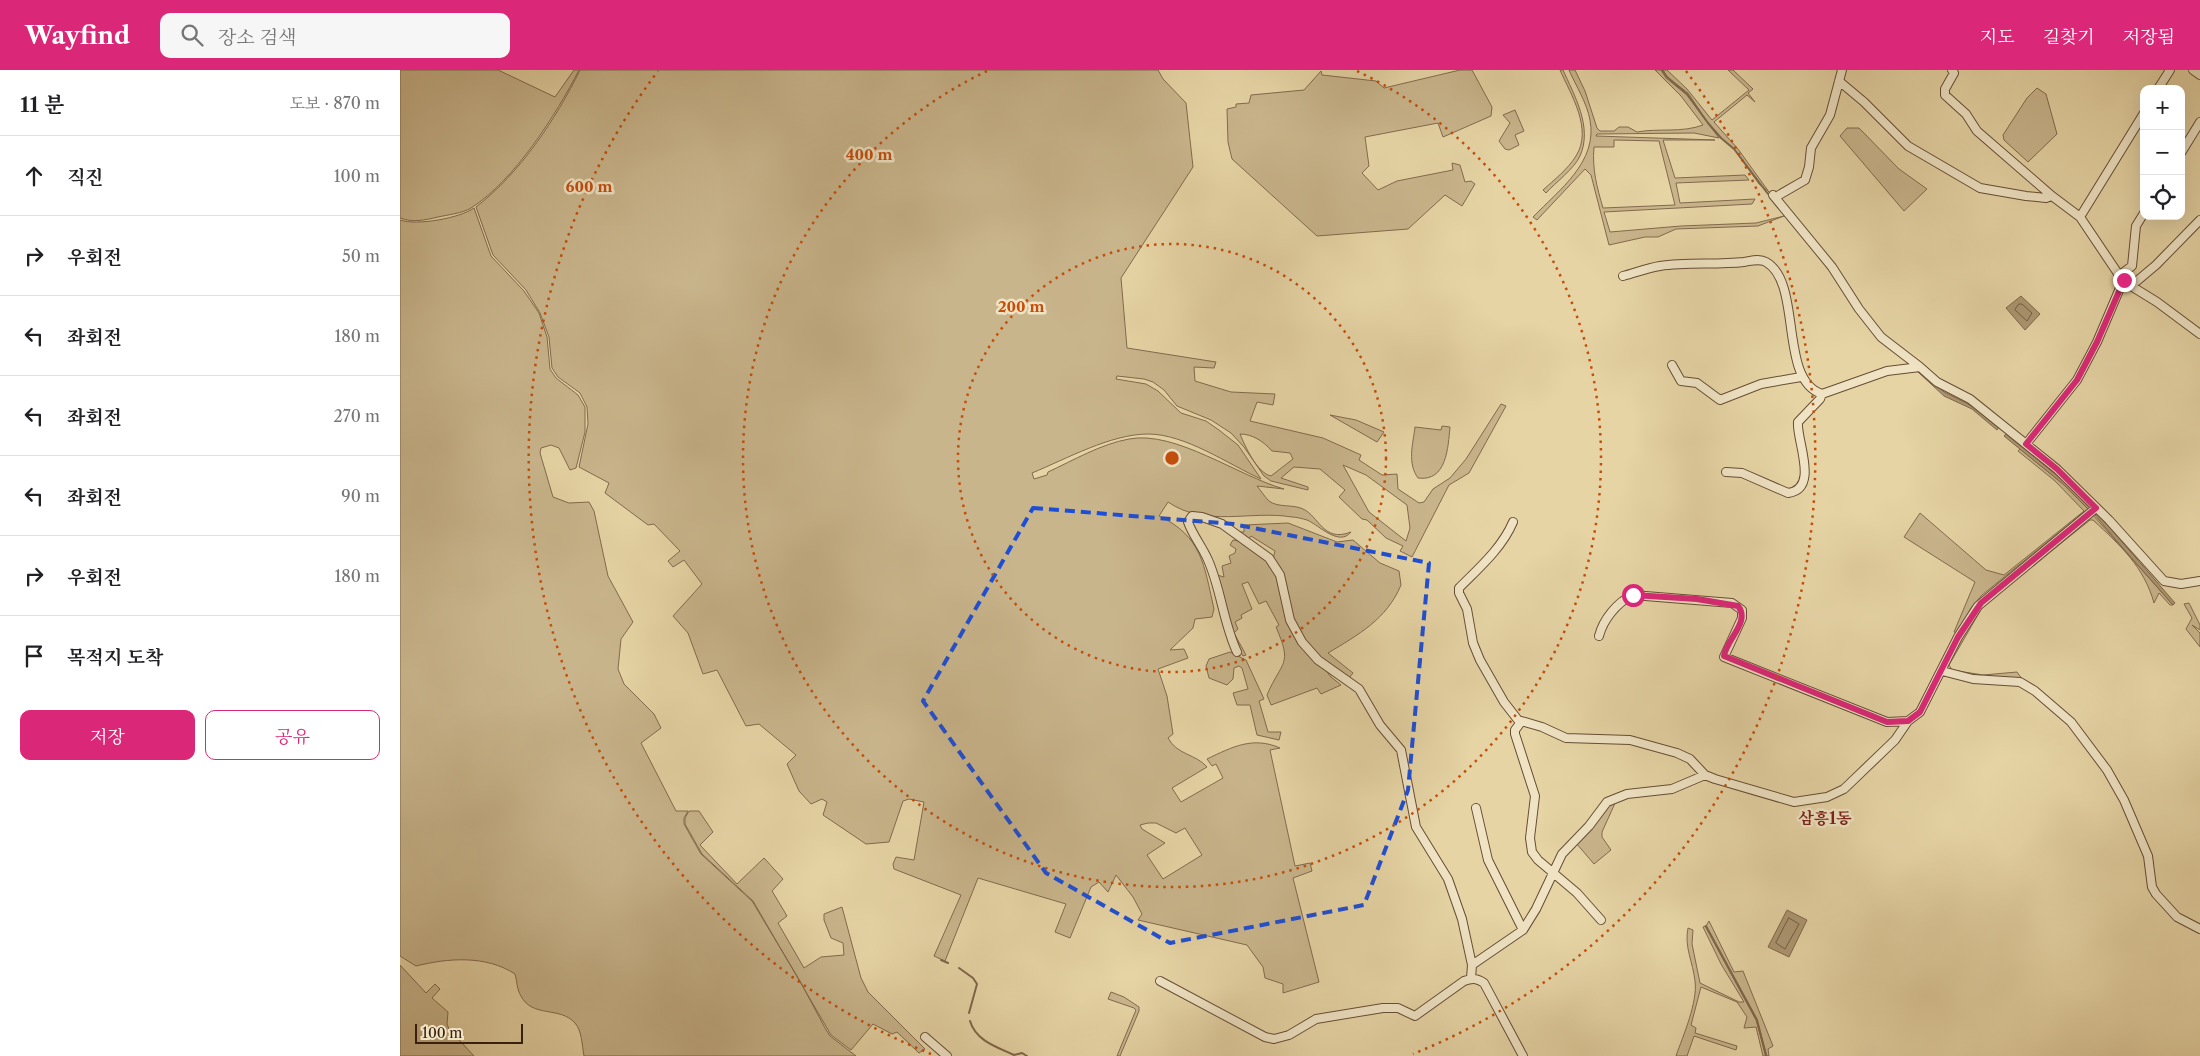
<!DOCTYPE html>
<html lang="ko">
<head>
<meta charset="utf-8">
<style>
  :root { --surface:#fff; --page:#f6f6f6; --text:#202124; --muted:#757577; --line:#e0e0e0; --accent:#db2777 }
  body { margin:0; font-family:"Libre Caslon Text","Noto Serif KR",serif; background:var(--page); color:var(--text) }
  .controls { position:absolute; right:15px; top:15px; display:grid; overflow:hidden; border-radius:10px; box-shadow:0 5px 20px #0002 }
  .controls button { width:45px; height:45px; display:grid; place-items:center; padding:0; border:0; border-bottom:1px solid var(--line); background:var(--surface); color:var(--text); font:25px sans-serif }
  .scale { position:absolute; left:15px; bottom:12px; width:108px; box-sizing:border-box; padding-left:5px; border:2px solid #3b200f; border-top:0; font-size:14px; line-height:18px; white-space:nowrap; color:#3b200f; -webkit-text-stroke:4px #efe3c4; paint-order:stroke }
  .stop { position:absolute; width:15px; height:15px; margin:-11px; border:4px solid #db2777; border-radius:50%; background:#fff }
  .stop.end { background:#db2777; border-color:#fff; box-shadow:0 1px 5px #0008 }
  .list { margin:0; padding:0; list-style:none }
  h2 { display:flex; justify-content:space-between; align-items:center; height:65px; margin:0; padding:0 20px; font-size:21px }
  h2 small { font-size:16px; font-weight:400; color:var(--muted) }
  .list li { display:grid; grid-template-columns:32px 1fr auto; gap:15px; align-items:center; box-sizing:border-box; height:80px; padding:0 20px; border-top:1px solid var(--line) }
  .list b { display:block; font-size:19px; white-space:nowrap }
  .list em { font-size:16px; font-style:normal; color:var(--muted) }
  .actions { display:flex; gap:10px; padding:15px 20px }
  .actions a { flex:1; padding:11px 0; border:1px solid var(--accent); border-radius:10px; text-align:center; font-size:18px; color:var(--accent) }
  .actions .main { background:var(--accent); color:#fff }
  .icon { flex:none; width:28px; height:28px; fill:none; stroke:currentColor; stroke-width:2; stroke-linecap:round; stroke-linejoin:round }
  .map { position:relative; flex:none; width:1800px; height:986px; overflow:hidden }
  header { display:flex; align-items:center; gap:30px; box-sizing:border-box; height:70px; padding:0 25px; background:var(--accent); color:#fff }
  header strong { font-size:24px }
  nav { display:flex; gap:28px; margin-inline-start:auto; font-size:18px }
  .search { width:350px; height:45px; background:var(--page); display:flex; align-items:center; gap:12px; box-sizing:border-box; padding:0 18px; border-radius:10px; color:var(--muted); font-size:19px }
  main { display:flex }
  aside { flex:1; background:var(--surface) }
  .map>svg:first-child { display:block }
  .green { fill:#c9b58c; stroke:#826a4e; fill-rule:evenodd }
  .water { fill:#ac9772; stroke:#7f674a }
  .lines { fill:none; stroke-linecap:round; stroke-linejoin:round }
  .shore { stroke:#745c40; stroke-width:1 }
  .stream { stroke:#7f674a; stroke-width:2 }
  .minor-casing { stroke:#664d34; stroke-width:10 }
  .minor { stroke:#efe3c4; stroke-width:8 }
  .route { stroke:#db2777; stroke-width:6 }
  .marked { fill:none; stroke:#1d4ed8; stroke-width:4; stroke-dasharray:10 6; stroke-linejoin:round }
  .ring { fill:none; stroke:#c54e0d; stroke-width:2.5; stroke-dasharray:2.5 5 }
  .labels { text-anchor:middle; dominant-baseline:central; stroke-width:5; stroke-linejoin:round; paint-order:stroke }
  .quarter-label { font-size:16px; font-weight:bold; fill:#7a1f14; stroke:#efe3c4 }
  .centre { fill:#c54e0d; stroke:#efe3c4; stroke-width:2.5 }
  .ring-label { font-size:15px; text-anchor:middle; font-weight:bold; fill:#c54e0d; stroke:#efe3c4; stroke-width:5; stroke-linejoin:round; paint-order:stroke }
</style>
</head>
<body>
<header>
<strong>Wayfind</strong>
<div class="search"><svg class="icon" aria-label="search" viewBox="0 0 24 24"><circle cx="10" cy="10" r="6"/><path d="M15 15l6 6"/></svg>장소 검색</div>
<nav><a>지도</a><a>길찾기</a><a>저장됨</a></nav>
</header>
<main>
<aside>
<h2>11 분<small>도보 · 870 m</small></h2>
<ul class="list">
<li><svg class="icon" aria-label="ahead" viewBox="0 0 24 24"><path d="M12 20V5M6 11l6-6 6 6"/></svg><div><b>직진</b></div><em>100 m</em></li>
<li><svg class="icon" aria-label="right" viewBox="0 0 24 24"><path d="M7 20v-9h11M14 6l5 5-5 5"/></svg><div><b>우회전</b></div><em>50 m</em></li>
<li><svg class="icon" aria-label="left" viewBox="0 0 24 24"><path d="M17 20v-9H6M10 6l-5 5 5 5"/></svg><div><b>좌회전</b></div><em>180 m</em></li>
<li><svg class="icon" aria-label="left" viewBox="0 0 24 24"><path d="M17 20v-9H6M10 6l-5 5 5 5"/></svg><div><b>좌회전</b></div><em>270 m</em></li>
<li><svg class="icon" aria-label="left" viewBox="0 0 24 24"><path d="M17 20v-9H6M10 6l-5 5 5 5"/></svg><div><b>좌회전</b></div><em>90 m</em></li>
<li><svg class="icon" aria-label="right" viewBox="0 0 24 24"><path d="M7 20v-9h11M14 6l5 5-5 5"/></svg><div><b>우회전</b></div><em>180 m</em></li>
<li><svg class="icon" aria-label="arrive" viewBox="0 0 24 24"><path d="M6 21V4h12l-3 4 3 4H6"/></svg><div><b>목적지 도착</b></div></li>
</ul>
<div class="actions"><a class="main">저장</a><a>공유</a></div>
</aside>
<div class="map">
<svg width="1800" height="986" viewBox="0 0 1800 986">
  <rect width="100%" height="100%" fill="#e6d4a5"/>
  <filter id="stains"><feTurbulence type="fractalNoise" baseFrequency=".004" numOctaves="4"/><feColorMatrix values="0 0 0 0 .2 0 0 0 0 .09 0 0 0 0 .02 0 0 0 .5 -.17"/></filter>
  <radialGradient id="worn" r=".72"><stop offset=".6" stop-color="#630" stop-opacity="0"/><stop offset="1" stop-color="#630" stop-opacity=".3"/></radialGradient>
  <path class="green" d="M0,0H98L155,27L174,0H179C156,45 114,111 71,138C63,143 47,145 38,147C25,150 13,153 0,148Z
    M180,0H758L763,9L786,33L793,97L721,208L727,278L816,292L814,298L794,297L795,311L831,322L875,324L873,335L857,332L850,351L923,368L961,385L959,390L982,405L997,404L998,419L1019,433L1024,432L1033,419L1050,408L1066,389L1101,334L1106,336L1069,403L1049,415L1012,487L1000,481L1003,476L986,468L967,450L962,449L939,427L945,420L920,399L894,397L881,408L908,417V420L871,411L864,406L844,377L831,363L811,350L777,336L764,320L753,312L744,309L717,306L716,309L746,314L758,321L781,343L806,351L819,360L838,375L861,409C828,394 785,364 748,364C711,364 666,389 632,403L634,409L647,405L648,402C674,390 701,374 729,369C775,360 838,406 884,419L857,416C861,421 865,427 869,431C878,438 893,434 903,439C919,446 923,473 951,462C939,477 919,455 907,450C903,449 897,447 892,447C850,440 806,458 768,432L759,446C802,466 804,495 814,539L812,547L795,549L793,558L770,580L784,579L788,588L758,599L767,626L773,664L768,668C777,685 796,684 807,697L772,718L781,732L823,708L816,694L812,696L807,689C832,677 853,666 880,678L870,680L895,796L910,793L912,801L893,808L919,912L883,923V914L865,908L863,897L847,875L738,850L742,844L733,827L716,805L708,822L699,812L691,817L670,868L655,862L666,834L578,808L545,891L534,886L561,825L494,799L493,794L496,787L514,790L524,732L509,729L503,731L489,772L466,774L423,745L427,732L422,729L411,734L399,721L387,694L396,685L359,654L346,656L317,600L303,604L288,563L273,546L302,514L284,490L273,497L268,491L280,481L254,454L248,455L205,423L209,413L179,397L188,354L187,337L180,323L158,307L152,298L149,267L140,243L126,220L93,185L76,137C120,103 156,49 180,0ZM840,364C853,364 864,372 872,381L890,383L893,389L871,406C857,403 845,376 840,364ZM943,395L966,405L1007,435L1010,458L1006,471L969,442ZM748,753H756L776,763L785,758L802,785L763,809L747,785L765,773L742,759L740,755Z
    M1060,0H1072L1092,37L1091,46L1043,67L1038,53L965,67L969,96L962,103L978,120L997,111L1053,100L1052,93L1060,95L1065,112L1071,111L1075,114L1062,136L1045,125L1008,159L917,166L832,89L828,72L827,39L836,37V34L849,33L851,25L904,20L921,1L922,5L976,11L984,18Z
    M1160,0H1163C1174,25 1193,57 1180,86C1174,99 1156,112 1146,123L1143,120C1154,110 1168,99 1176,86C1193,59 1171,25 1160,0Z
    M1169,0H1175L1185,21L1197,58L1200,61H1214L1219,57H1228L1237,62C1258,58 1282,63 1303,55L1281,26L1255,0H1261L1266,8L1287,25L1319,68L1294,63L1197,64L1196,66L1315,70H1263L1275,108L1345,105L1349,110L1276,113L1280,133L1355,129L1352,134L1204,142L1210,162L1281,156L1356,153L1384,146L1358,156L1276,159L1258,167H1245L1209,175L1191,105L1185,99L1137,150L1133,147C1159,120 1198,92 1190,50C1187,33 1176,16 1169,0ZM1214,70L1259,71L1275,135L1203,138C1197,117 1192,100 1194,77H1214Z
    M1263,0H1267L1287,19L1312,50L1349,20L1328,0H1333L1353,19L1348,23L1355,32L1347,25L1314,52L1338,79L1369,122L1359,114L1334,79L1321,68L1308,53L1288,23L1267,7Z
    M1637,18L1646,24L1657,64L1628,92L1604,70L1603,65L1627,28Z
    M1115,40L1124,61L1115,65L1119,75L1109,80L1105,79L1099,71L1110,53L1103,45Z
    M1447,58H1459L1499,99L1527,119L1504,141L1440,66Z
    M74,138L91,186L124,221L139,243L147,267L150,299L156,308L178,325L185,337V362L176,398L170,400L159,378L151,375L141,378L140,383L153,427L169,433L189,432L194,441L208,506L233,552L221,569L218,599L224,614L254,644L261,658L241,673L276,741H288L284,748V754L301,784L352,831L400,911L425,958L430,966L456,986H184C182,975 182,961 175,953C160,936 132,948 121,926C117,920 117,911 115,904C86,885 48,888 16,896L0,886V150C17,156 60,148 74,138Z
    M930,345L956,350L984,362L977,372Z
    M1042,356L1050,357C1048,377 1047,412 1018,408C1007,393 1013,374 1015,357L1041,360Z
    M1620,379L1663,414L1688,439L1582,525L1571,538L1558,563L1554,562L1575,512L1504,467L1520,443L1586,500L1604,505L1684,441L1655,411L1618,381Z
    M1693,445L1773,535H1770L1759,523L1754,533C1744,497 1721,476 1693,450H1690L1583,536L1549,595L1552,600L1583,605L1617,602L1625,613L1556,603L1547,599L1546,596L1574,542Z
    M888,453L937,472L953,470L980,493L999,501L1001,515C987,549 958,565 928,583L953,603L949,608C928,593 906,580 894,554C885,533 889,508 873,489L875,481L851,466L847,471L837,462H844V455Z
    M833,470L839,471L869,491L876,501L887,550L931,607L941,615L921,624L917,618L871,635L867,625C882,590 893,596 876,557L879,555L866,531L859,534L848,512L842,514L852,539L841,545L842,548L835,552L838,559L834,563L846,585L843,586L833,568L817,505L824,507L822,496L831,493L829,486L835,483L836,479L830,475Z
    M1789,533L1800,555V560L1792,555L1800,563V577L1786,559L1792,548L1784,534Z
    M830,582L846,590L864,629L859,631L868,662H881L879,670L857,665L850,635H837L833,623L848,619L842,598L839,596L834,598L833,609L827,615L809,608L806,596L809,589Z
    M1216,731L1202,762V767L1211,780L1194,794L1176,773L1206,736Z
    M289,741H299L313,762L300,775L337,814L364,788L383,809L372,821L387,846L378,853L404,898L421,887L444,885L443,873L431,868L424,850V844L442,837L461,908L468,922L525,979L519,983L497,962L492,964L473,954L451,980L431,965L353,831L302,784L285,754V748Z
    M1309,851L1334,902L1343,901L1373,976L1368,979L1369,986H1367L1357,950L1306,856Z
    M1305,856L1356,950L1366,986H1363L1356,957L1344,958L1347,947L1337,932L1301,917L1291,955L1296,958L1295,963L1337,976L1336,980L1294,966L1287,986H1276C1283,966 1298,932 1295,911C1293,892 1284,877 1288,858L1293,860L1292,874L1300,913L1339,932H1344L1321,894L1303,857Z
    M0,895L26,923L35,914L40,919L32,928L48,942L47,954L49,959L74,986H0Z
    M711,922L724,927L739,937V941L720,986H717L736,940L734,938L708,929Z"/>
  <path class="water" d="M1621,226L1640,244L1625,260L1606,238Z
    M1520,301L1544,322L1572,336L1599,357L1597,360L1572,339L1544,326L1518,302Z
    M1606,364L1665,412L1690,437L1688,439L1663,414L1610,371L1604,366Z
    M1697,443L1775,533L1773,535C1747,505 1720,476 1695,445Z
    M1387,840L1407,850L1389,887L1368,877Z"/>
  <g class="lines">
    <path class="shore" d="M1619,234H1622L1632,243L1627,251L1615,240Z
      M1389,848L1399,854L1385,879L1376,873Z"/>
    <path class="stream" d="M1262,0L1267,7L1287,24L1308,53L1321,68L1334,79L1368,124
      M1306,856L1357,950L1366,986
      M541,890L548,893
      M559,898L573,908L577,914L569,943
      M570,951C576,971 597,977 614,985L622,983L627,986"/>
    <defs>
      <path id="minor" d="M1552,0L1554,3L1545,19V25L1566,44L1577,61L1652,126L1680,147L1723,211L1757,232L1800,264
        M1793,0L1800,5
        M1439,11L1464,32L1508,76L1580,118L1626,126L1646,128L1652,126
        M1758,19L1770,0
        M1781,83L1800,52
        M1373,125L1432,197L1459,239L1481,267L1520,297
        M1379,125L1405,110L1409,97L1411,78L1430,45L1442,0
        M1680,147L1744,43
        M1720,205L1732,196L1736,156L1744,143
        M1223,206C1235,203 1247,198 1260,196C1287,192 1316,195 1344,192C1351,191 1359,188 1366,192C1403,213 1378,310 1422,324
        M1731,216L1756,195L1800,150
        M1272,295L1281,311L1297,313L1320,330L1361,314L1401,307
        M1626,374L1677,310L1697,272L1723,211
        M1326,402L1342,403L1388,423C1420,419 1396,370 1398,352L1420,329L1422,324L1487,301L1520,297L1537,312L1570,329L1657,399L1709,450L1764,511L1781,514L1800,511
        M1113,452C1102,478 1079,498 1059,518V523L1067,539L1073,573L1080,590L1104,632L1118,650L1142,657L1166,668L1230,670L1277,683L1290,689L1305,705L1315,709L1394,732L1427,727L1444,719L1495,670L1508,651L1520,642L1558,567L1578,536L1696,438
        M1199,566C1203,550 1217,532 1233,525L1332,533L1342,540V548L1324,587L1487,652L1508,651
        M837,582C823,552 821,519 808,490C802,476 793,466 788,452L792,446L802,447L822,454L869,488L880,505L890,550L902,572L918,590L959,619L980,655L1001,680L1016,757L1048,809L1062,849L1072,895L1071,908
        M1542,601L1573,609L1620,612L1635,621L1671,652L1707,700L1724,730L1748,786L1752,817L1756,824L1777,847L1800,859
        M1121,652L1115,660V664L1135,726L1130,768L1132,782L1138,790L1177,823L1201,850
        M1076,738L1088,790L1123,860
        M1072,895L1123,860L1136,839L1162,784L1189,756L1207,732L1227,724L1272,719L1305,705
        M760,911L865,967L874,969L889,965L916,949L983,938H998L1015,946L1064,911C1072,908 1077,908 1084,913L1123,986
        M525,967L547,986"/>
    </defs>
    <use href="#minor" class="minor-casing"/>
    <use href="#minor" class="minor"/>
  </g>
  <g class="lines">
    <path class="route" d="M1233,525L1297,529L1338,536C1351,551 1326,570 1324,586L1487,652L1508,651L1520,642L1558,567L1581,533L1696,438L1657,399L1626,374L1677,310L1697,272L1724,210"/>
  </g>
  <path class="marked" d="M633,438L833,454L1029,493L1008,720L964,835L770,873L646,803L523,631Z"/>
  <g class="ring">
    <circle cx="772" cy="388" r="214"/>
    <path d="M957 1A429 429 0 1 1 587 1"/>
    <path d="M531 984A643 643 0 0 1 258 1M1286 1A643 643 0 0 1 1013 984"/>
  </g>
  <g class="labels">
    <g class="quarter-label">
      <text x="1425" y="748">삼흥1동</text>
    </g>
  </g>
  <circle cx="772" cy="388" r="8" class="centre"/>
  <g class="ring-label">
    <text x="469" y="90">400 m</text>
    <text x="189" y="122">600 m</text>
    <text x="621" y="242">200 m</text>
  </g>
  <rect width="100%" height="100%" filter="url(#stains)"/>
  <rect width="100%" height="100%" fill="url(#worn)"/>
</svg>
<div class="controls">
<button>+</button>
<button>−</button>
<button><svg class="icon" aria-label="locate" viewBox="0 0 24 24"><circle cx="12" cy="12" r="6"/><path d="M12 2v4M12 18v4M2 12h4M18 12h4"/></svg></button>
</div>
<div class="scale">100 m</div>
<div class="stop" style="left:1233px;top:525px"></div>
<div class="stop end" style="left:1724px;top:210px"></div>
</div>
</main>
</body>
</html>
